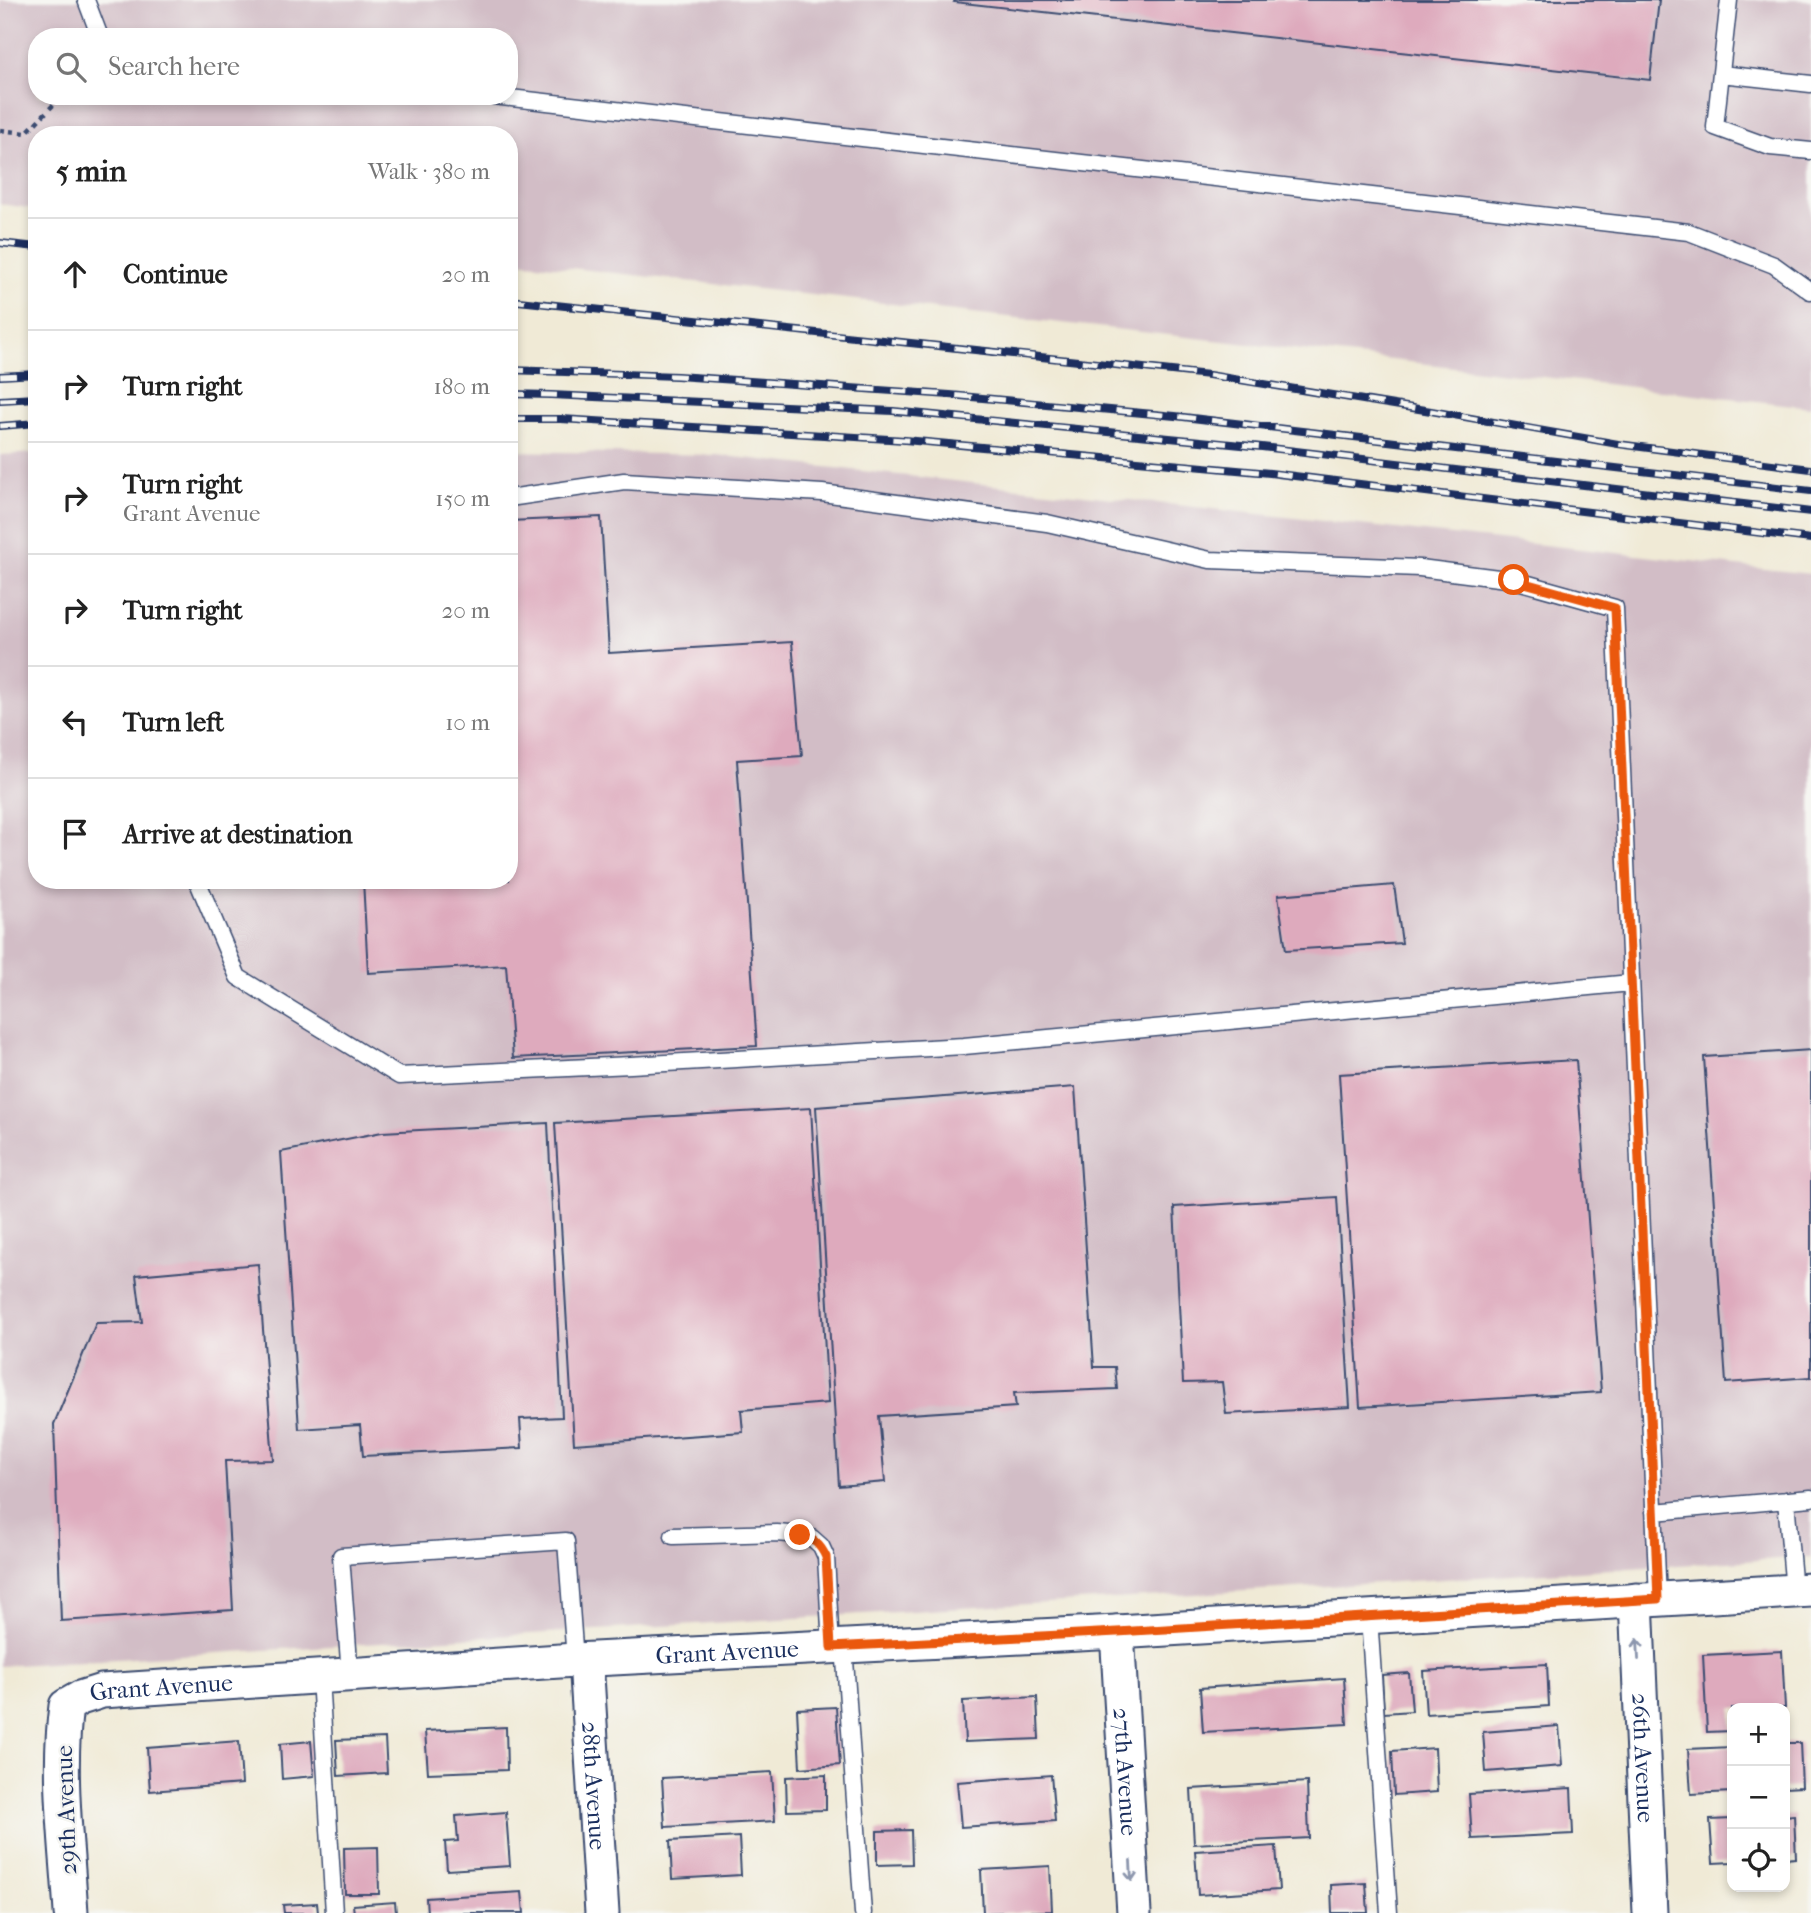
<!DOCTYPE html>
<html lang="en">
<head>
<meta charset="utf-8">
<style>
  :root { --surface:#fff; --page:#f2f2f2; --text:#222; --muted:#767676; --line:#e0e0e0 }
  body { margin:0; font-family:"IM FELL French Canon",serif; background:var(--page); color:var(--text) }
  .controls { position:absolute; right:21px; bottom:21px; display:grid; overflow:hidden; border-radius:14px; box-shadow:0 4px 10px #0003 }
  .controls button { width:63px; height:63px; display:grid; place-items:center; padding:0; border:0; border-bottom:2px solid var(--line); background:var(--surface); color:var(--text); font:35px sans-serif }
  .stop { position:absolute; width:21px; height:21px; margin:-16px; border:5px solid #ea580c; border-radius:50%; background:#fff }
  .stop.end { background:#ea580c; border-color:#fff; box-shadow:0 2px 7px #0008 }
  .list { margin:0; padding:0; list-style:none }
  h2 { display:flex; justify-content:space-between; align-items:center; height:91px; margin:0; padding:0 28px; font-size:30px }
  h2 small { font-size:23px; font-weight:400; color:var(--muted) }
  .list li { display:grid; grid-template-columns:46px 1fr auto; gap:21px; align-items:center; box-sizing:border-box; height:112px; padding:0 28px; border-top:2px solid var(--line) }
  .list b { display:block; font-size:26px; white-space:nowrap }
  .list p { margin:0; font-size:23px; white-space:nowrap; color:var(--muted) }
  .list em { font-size:23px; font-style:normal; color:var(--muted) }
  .icon { flex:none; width:38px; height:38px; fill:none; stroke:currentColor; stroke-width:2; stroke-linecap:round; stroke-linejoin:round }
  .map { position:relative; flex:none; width:1811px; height:1913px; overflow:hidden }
  .search { position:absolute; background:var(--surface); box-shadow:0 4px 10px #0003; left:28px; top:28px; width:490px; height:77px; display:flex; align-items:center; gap:18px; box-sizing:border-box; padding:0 24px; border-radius:28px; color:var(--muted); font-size:26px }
  .panel { position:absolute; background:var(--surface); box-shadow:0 4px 10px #0003; left:28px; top:126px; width:490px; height:763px; border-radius:28px }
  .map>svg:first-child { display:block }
  .industrial { fill:#d2bdc6; fill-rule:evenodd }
  .building { fill:#deaabd }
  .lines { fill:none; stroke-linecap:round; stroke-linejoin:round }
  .service-casing { stroke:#3b4b70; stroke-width:19 }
  .minor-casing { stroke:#3b4b70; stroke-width:37 }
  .path { stroke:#3b4b70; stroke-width:4.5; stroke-dasharray:5 5; stroke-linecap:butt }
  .service { stroke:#fff; stroke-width:16 }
  .minor { stroke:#fff; stroke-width:33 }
  .rail-casing { stroke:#1b2f5e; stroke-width:8 }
  .rail { stroke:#f6f6f2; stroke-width:5; stroke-dasharray:16; stroke-linecap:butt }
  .oneway { stroke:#8d97ae }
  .route { stroke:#ea580c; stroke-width:9 }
  .labels { text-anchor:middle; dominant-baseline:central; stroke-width:5; stroke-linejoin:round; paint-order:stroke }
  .street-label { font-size:24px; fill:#1b2f5e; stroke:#f6f6f2 }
</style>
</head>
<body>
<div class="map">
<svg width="1811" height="1913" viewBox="0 0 1811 1913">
  <rect width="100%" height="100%" fill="#f6f6f2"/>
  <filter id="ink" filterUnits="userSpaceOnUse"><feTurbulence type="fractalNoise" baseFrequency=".0143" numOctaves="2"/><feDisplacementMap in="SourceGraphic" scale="14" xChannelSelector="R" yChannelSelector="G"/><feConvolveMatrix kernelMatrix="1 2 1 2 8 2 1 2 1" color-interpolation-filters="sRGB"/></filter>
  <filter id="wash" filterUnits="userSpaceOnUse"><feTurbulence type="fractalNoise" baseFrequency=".00686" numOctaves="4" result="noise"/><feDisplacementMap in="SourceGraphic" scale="28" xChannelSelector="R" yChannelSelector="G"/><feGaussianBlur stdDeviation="1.57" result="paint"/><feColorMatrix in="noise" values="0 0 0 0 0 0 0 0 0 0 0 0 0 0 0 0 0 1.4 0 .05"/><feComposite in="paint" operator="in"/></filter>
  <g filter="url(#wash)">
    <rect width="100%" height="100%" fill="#f0ead6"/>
    <path class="industrial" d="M0,0H1811V407L509,261V135H37V209L0,204ZM37,37H509V96H37Z
      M509,451L716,455L1811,574V1557L0,1666V455L37,453V880H509Z"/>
    <g id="blocks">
      <path class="building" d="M955,0H1659L1650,80L954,2Z
        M601,517L609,653L792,642L802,756L737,760L757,1046L513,1058L506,965L368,973L363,880H509V521Z
        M1394,885L1402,943L1286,950L1278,895Z
        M1811,1050V1377L1726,1383L1704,1057Z
        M1576,1060L1601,1392L1360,1407L1339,1074Z
        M1075,1087L1094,1367H1115L1117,1389L1014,1393L1016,1407L879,1416L885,1482L839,1486L816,1107Z
        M811,1108L828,1403L741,1410L743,1432L574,1444L555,1123Z
        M548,1123L562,1417L520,1419L522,1448L363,1456L360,1425L299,1429L281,1152L382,1132Z
        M1337,1197L1350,1407L1226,1414L1222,1382L1183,1383L1174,1207Z
        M258,1264L273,1460L225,1461L233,1610L61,1621L54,1424L96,1323L142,1322L136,1275Z
        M1782,1651L1785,1708H1732V1731L1707,1732L1703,1655Z
        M1547,1664L1549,1706L1426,1714L1423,1671Z
        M1409,1673L1412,1711L1384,1713L1382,1675Z
        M1344,1678L1347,1724L1203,1732L1200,1688Z
        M1037,1697L1039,1739L965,1742L963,1701Z
        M836,1707L840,1765L800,1768L797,1709Z
        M1559,1726L1562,1766L1486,1772L1483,1732Z
        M506,1727L507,1770L428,1773L425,1731Z
        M385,1738L387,1773L338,1776L336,1740Z
        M239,1741L242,1784L150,1791L147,1748Z
        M311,1741L314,1776L282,1779L280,1744Z
        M1785,1743H1800L1802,1787L1785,1788Z
        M1732,1747V1792L1691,1794L1688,1749Z
        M1435,1748L1437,1792L1394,1795L1392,1751Z
        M772,1772L775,1821L665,1827L662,1778Z
        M826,1775V1810L787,1811L786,1777Z
        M1051,1775L1055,1821L961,1827L957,1782Z
        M1307,1782L1309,1838L1194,1844L1191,1789Z
        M1571,1788L1573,1834L1472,1839L1469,1794Z
        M506,1812L510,1866L447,1870L445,1842L458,1841L456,1816Z
        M1794,1815L1796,1858L1785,1859V1816Z
        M1732,1819V1862L1713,1863L1710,1820Z
        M911,1830L912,1864L877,1865V1831Z
        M739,1837L741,1875L672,1879L670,1841Z
        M1276,1846L1279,1890L1198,1895L1195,1851Z
        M378,1847L379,1894H345L344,1848Z
        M1050,1866L1052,1911L983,1913L981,1870Z
        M1366,1883L1368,1913H1332L1331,1885Z
        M522,1892L524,1913H427L426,1898Z
        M395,1902L396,1913H354L353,1905Z
        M317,1903L318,1913H284L283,1905Z"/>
    </g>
  </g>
  <g filter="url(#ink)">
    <use href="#blocks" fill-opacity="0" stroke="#3b4b70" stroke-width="2"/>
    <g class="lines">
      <defs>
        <path id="service" d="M86,0L100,37
          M1729,0L1715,127L1770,147L1811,151
          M1721,74L1811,84
          M493,96L1689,232L1774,265L1810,291
          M509,498L624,481L822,493L1047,523L1210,560L1420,568L1514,580L1615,608L1658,1599
          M197,880L238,977L399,1076L631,1065L964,1046L1631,983
          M1786,1500L1794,1591
          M1654,1512L1811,1498
          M673,1536L777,1533L800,1535L812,1538L821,1546L826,1557L831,1647
          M1369,1617L1389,1913
          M844,1646L863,1913
          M350,1675L341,1556L566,1541L575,1660
          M320,1677L334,1913"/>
        <g id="minor">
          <path id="s1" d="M1636,1600L1650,1913"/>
          <path id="s2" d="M1117,1632L1134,1913"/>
          <path id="s3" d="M586,1660L602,1913"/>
          <path id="s4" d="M71,1913C67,1844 57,1775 66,1706L80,1698L102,1691L575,1660L1117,1632L1811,1590"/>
        </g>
      </defs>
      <use href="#service" class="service-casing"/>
      <use href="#minor" class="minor-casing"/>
      <path class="path" d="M0,130L26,133L62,96"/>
      <use href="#service" class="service"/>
      <use href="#minor" class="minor"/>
      <defs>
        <path id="rail" d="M0,243L37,247
          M509,300L1209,375L1431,411L1618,444L1811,469
          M509,370L677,376L950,395L1175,416L1811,491
          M0,376L37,374
          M509,394L551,395L893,411L1262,447L1811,512
          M0,400L37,398
          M509,419H561L905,440L1270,473L1811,539
          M0,426L37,423"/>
      </defs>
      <use href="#rail" class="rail-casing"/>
      <use href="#rail" class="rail"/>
    </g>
    <defs><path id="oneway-shaft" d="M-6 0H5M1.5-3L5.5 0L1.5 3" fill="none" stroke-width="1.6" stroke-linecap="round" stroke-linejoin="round" transform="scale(1.75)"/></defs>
    <g class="oneway">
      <use href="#oneway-shaft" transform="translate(1638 1649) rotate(-93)"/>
      <use href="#oneway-shaft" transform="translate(1131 1871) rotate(87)"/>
    </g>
  </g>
  <g class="lines" filter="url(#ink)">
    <path class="route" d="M800,1535C814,1539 820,1544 826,1557L831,1647L1117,1632L1658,1599L1615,608L1514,580"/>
  </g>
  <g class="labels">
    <g class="street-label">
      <text stroke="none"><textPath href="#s4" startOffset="873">Grant Avenue</textPath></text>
      <text stroke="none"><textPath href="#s4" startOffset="306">Grant Avenue</textPath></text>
      <text stroke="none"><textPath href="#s1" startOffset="158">26th Avenue</textPath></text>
      <text stroke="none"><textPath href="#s2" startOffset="140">27th Avenue</textPath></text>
      <text stroke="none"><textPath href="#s3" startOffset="126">28th Avenue</textPath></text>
      <text transform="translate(66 1810) rotate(-92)">29th Avenue</text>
    </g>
  </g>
</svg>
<div class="controls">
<button>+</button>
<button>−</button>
<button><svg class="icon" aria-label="locate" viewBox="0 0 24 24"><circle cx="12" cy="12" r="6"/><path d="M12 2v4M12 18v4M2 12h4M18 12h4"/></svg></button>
</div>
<div class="stop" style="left:1514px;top:580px"></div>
<div class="stop end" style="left:800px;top:1535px"></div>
<div class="search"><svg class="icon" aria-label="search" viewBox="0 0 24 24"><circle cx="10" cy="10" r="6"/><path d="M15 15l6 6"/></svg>Search here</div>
<section class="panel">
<h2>5 min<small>Walk · 380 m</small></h2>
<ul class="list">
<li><svg class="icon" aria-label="ahead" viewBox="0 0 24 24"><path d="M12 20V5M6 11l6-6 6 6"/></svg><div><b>Continue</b></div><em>20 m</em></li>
<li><svg class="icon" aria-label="right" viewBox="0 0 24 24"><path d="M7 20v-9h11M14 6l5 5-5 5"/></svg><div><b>Turn right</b></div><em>180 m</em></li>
<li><svg class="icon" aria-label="right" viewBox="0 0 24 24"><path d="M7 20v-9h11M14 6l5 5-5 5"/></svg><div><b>Turn right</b><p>Grant Avenue</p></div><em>150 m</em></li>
<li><svg class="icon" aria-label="right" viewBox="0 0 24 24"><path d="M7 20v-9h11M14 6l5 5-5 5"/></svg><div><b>Turn right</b></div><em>20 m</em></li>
<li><svg class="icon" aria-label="left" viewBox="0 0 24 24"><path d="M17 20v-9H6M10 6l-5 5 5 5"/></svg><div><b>Turn left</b></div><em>10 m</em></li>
<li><svg class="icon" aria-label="arrive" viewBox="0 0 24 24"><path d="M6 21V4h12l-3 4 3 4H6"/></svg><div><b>Arrive at destination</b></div></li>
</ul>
</section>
</div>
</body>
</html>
